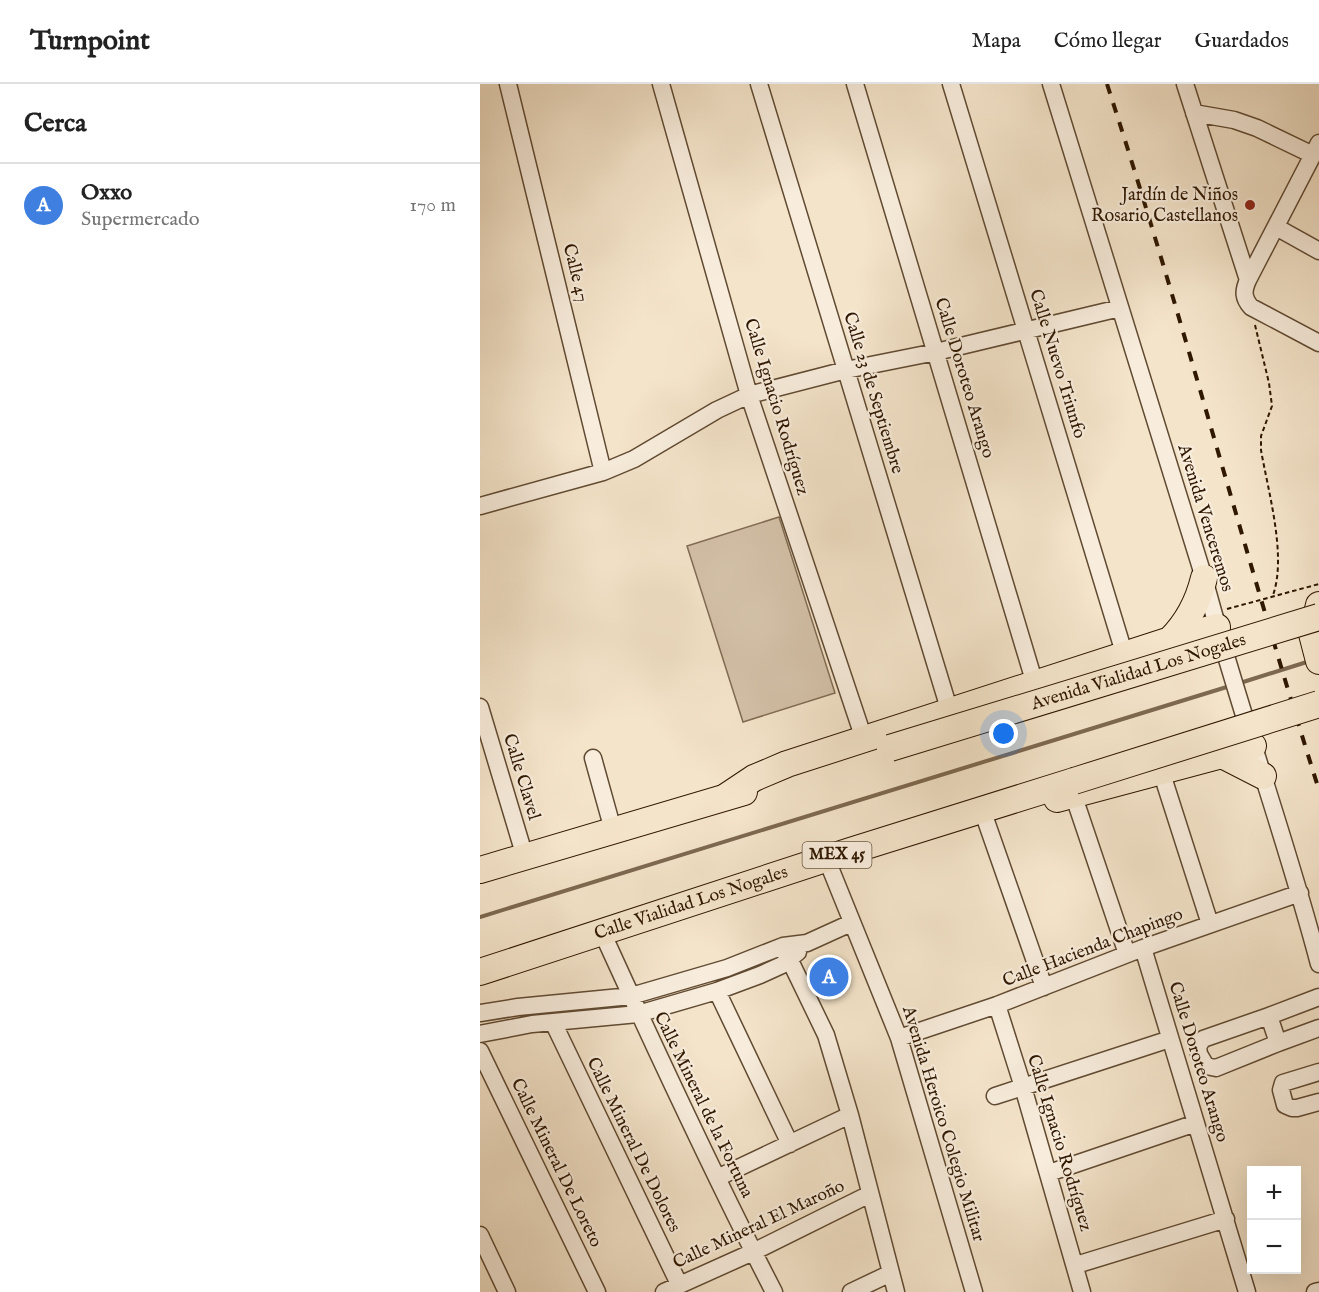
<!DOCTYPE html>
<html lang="es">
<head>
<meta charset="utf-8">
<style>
  :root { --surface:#fff; --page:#f2f2f2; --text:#222; --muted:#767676; --line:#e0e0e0; --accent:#0b8043 }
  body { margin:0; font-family:"IM FELL English",serif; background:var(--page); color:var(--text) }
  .controls { position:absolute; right:18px; bottom:18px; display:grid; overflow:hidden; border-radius:0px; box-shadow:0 6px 24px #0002 }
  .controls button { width:54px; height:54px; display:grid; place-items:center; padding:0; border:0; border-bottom:2px solid var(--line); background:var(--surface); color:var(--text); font:30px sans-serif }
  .you { position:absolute; left:524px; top:650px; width:21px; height:21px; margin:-15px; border:4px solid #fff; border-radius:50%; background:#1a73e8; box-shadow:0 0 0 9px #1a73e833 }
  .badge { display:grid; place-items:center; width:39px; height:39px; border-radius:50%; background:var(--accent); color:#fff; font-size:20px; font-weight:700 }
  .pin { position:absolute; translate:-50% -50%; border:3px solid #fff; box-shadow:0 2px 6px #0006 }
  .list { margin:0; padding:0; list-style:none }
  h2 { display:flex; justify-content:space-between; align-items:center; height:78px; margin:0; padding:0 24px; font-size:26px }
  h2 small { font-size:20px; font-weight:400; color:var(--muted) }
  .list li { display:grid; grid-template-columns:39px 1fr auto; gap:18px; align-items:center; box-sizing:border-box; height:84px; padding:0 24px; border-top:2px solid var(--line) }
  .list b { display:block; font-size:22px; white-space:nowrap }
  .list p { margin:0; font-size:20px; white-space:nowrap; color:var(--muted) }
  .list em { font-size:20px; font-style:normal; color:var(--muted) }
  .map { position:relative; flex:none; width:839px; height:1208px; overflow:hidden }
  header { display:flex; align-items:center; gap:36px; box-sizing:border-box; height:84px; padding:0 30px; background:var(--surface); border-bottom:2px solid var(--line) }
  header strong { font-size:28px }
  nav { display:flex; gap:33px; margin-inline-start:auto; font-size:21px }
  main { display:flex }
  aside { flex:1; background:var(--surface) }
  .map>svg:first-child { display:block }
  .green { fill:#d3c1a8; stroke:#816c54; stroke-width:1.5 }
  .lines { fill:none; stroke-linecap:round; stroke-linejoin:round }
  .stream { stroke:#7d6850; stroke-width:4 }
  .building { fill:#958269; stroke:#2f1700; stroke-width:1.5 }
  .minor-casing { stroke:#604a32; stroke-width:19 }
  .highway-casing { stroke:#2f1700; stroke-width:28 }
  .path { stroke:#2f1700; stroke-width:2; stroke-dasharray:4.5 3; stroke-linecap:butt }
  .minor { stroke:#f8eddd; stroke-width:16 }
  .highway { stroke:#f4e4ca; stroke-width:26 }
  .rail { stroke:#2f1700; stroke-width:4; stroke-dasharray:10 10; stroke-linecap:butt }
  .highway-bridge-casing { stroke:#2f1700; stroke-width:28; stroke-linecap:butt }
  .highway-bridge { stroke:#f4e4ca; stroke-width:26 }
  .poi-dot { fill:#8f2418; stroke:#f8eddd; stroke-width:2 }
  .labels { text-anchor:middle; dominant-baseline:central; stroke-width:4.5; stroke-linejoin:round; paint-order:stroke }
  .shield { fill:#f8eddd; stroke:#6b5742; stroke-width:1.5 }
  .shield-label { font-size:16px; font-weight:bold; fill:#2f1700 }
  .poi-label { font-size:18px; fill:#2f1700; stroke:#f8eddd; text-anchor:end }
  .street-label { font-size:18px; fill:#2f1700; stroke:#f8eddd }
</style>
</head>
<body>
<header>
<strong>Turnpoint</strong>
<nav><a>Mapa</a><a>Cómo llegar</a><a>Guardados</a></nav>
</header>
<main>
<aside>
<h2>Cerca<small></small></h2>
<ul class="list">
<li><span class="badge" style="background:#3f7fe0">A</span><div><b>Oxxo</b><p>Supermercado</p></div><em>170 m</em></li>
</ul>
</aside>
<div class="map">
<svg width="839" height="1208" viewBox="0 0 839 1208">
  <rect width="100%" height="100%" fill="#f4e4ca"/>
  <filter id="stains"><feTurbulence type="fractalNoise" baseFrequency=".00333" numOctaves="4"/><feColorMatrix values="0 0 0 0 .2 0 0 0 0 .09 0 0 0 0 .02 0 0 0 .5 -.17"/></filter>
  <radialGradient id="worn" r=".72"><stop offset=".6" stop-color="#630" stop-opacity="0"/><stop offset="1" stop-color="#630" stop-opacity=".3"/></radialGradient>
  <path class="green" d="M299,433L355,609L263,638L207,462Z"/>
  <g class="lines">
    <path class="stream" d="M760,599L830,577
      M0,833L750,602"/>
  </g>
  <path class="building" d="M350,879L365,903L347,914L334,889Z"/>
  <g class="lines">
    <defs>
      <path id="minor" d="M28,0L123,388
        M181,0L269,311L384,655
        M279,0L470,628
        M375,0L555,600
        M471,0L645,572
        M571,0L724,494C758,624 805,750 839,880
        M705,0L768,196
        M714,29L754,36L777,44L833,71
        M839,59L768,196C763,207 763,214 771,223L839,259
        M796,143L839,167
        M0,422L123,388L154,375L237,326L269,311L366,286L456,268L640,224
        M0,623L45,773
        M113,674L133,746
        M681,687L730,840
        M593,710L647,870
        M506,737L564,903
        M351,786L419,954L494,1208
        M122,848C177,969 233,1090 294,1208
        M303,862L346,951L370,1031L416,1208
        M663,864L767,1208
        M237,907L310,1060
        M839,913L789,932L798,959L839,944
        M517,921L543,1003L602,1208
        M0,929L38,923L151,912L247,884L303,862L327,859L371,839
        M789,932L723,955L718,962L719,970L726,982L736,984L798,959
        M73,938L199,1200
        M0,950L52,940L158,930L237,907L280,891L302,881L318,868
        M419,954L517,921L663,864L820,809
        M0,967L117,1208
        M839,988L803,999L801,1006L805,1021L812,1024H817L839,1018
        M515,1012L690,955
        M569,1089L716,1039
        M237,1094L370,1031
        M0,1151L27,1208
        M596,1181L746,1135
        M184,1208L273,1168L390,1110
        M371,1208L411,1189
        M835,1208L839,1207"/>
      <g id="highway">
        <path d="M839,521L832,550L839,577"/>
        <path d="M690,556L737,543"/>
        <path d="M742,671L773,662"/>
        <path d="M247,712L274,694L307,680L690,556C708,538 718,519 724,494"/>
        <path d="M577,715L742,671L783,692"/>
        <path d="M0,786L264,708"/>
        <path id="s1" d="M0,888L370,767L594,697"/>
      </g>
    </defs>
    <use href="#minor" class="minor-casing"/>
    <use href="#highway" class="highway-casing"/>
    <path class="path" d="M775,241L789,299L792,322L781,352V366C788,407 807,472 793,511
      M747,525L839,500"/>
    <use href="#minor" class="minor"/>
    <use href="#highway" class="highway"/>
    <path class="rail" d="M627,0C703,234 765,472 839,706"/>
    <defs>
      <g id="highway-bridge">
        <path id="s2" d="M410,664L839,533"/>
        <path d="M594,697L839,620"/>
      </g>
    </defs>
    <use href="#highway-bridge" class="highway-bridge-casing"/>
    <use href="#highway-bridge" class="highway-bridge"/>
  </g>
  <circle class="poi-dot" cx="770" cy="121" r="6"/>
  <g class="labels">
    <rect class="shield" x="322.5" y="758" width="69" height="26" rx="4.5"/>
    <g class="shield-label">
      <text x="357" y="771">MEX 45</text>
    </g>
    <g class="poi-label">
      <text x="758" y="111">Jardín de Niños<tspan x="758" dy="21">Rosario Castellanos</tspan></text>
    </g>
    <g class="street-label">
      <text transform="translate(95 189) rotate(76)">Calle 47</text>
      <text transform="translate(577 280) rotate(73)">Calle Nuevo Triunfo</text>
      <text transform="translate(484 294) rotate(73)">Calle Doroteo Arango</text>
      <text transform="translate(393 309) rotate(73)">Calle 23 de Septiembre</text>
      <text transform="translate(296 323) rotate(73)">Calle Ignacio Rodríguez</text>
      <text transform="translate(725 434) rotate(73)">Avenida Venceremos</text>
      <text stroke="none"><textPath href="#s2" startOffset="260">Avenida Vialidad Los Nogales</textPath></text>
      <text transform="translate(41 693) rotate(73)">Calle Clavel</text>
      <text stroke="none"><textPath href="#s1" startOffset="222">Calle Vialidad Los Nogales</textPath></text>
      <text transform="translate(613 864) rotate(-21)">Calle Hacienda Chapingo</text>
      <text transform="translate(718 978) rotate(73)">Calle Doroteo Arango</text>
      <text transform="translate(223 1021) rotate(64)">Calle Mineral de la Fortuna</text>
      <text transform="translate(463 1040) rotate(73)">Avenida Heroico Colegio Militar</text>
      <text transform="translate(579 1059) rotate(73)">Calle Ignacio Rodríguez</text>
      <text transform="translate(153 1061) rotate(64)">Calle Mineral De Dolores</text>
      <text transform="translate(76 1079) rotate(64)">Calle Mineral De Loreto</text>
      <text transform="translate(279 1141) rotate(-25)">Calle Mineral El Maroño</text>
    </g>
  </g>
  <rect width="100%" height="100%" filter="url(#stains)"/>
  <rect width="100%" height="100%" fill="url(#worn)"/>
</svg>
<div class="controls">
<button>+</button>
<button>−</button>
</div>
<div class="you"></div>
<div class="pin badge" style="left:349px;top:893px;background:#3f7fe0">A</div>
</div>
</main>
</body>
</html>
